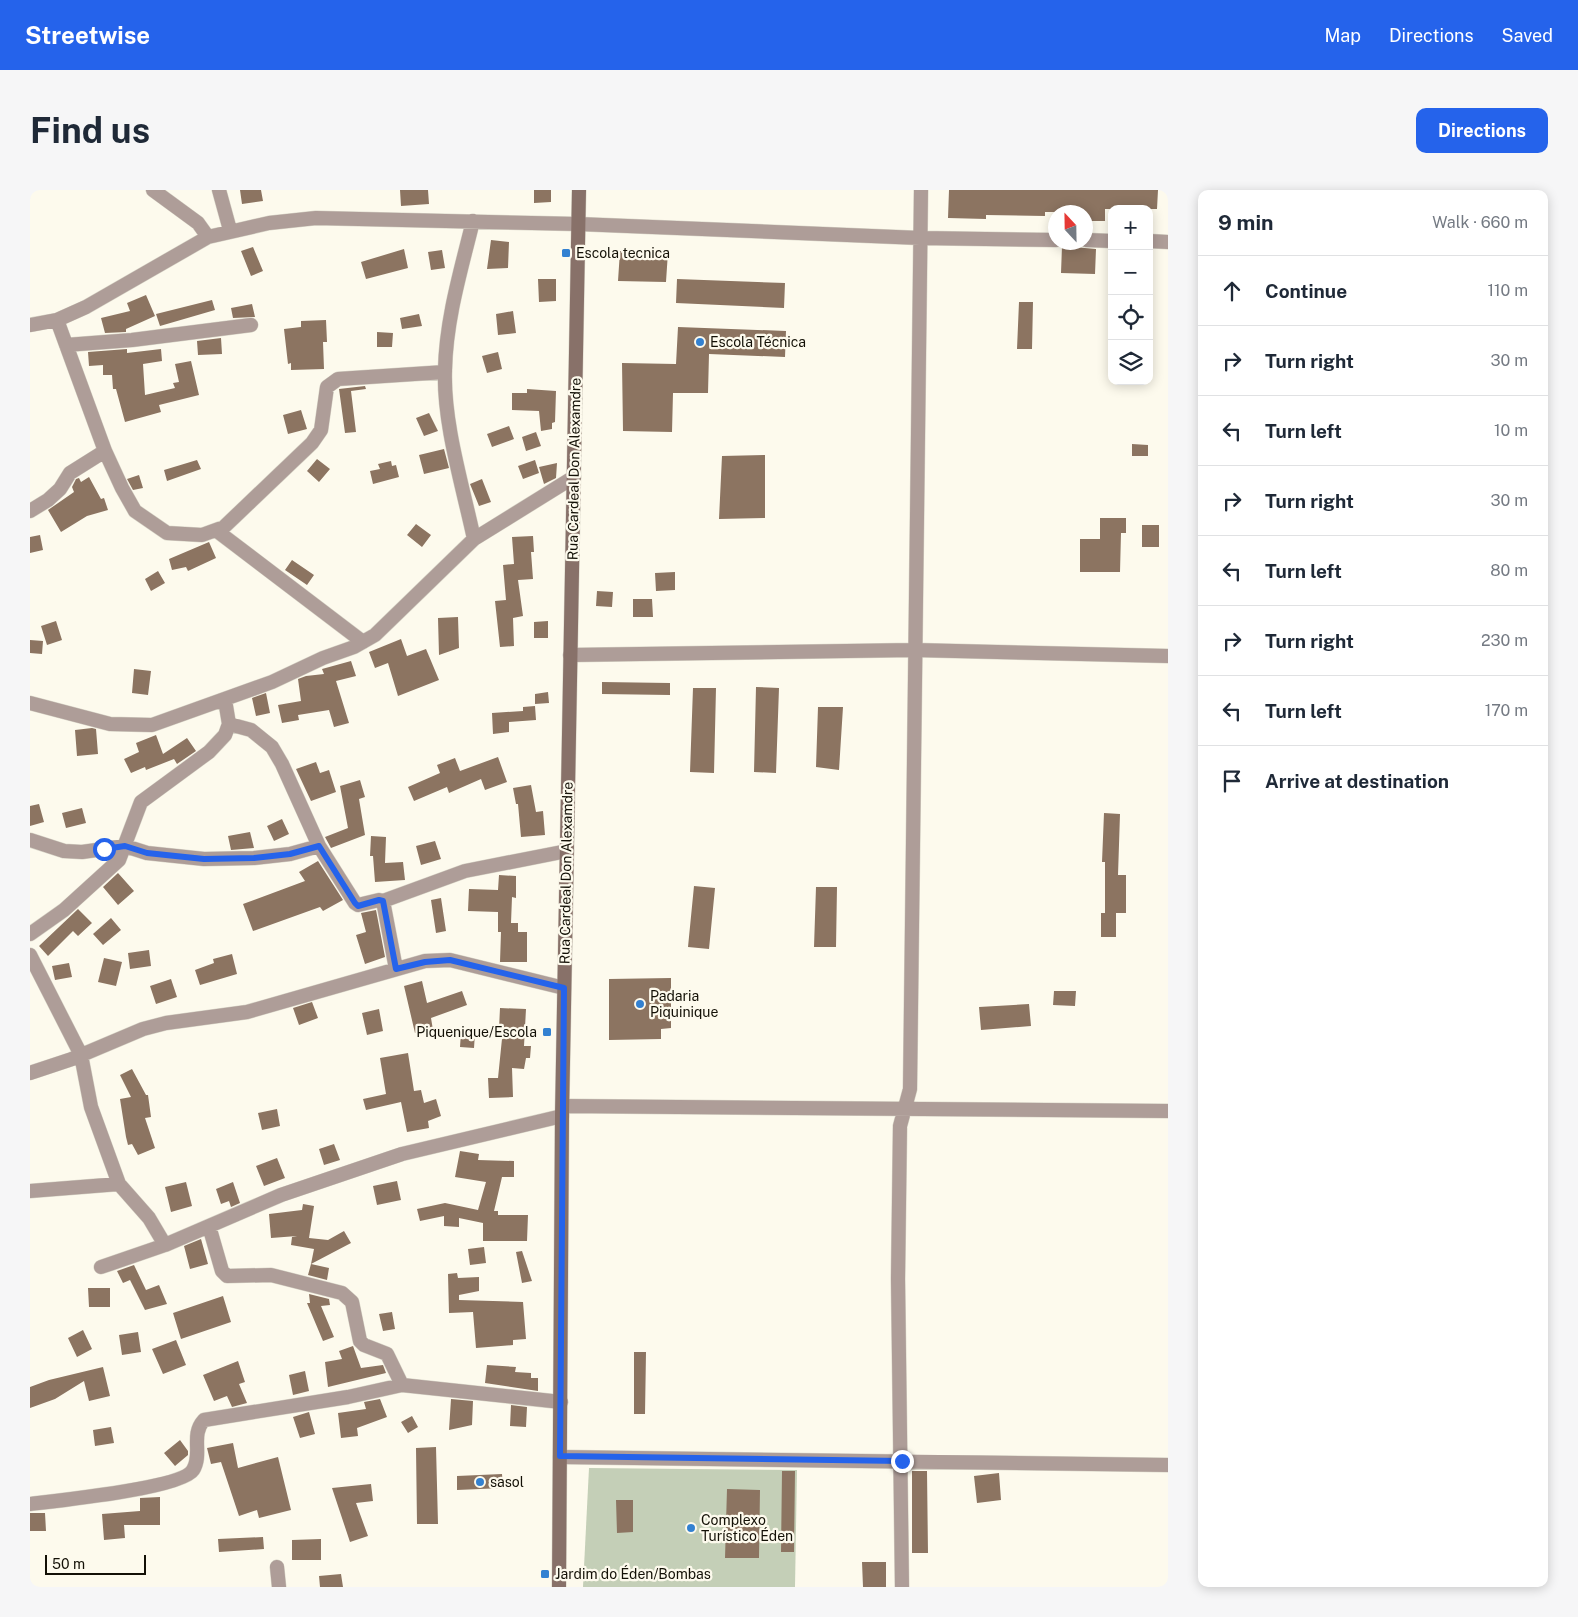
<!DOCTYPE html>
<html lang="en">
<head>
<meta charset="utf-8">
<style>
  :root { --surface:#fff; --page:#f6f6f7; --text:#1f2937; --muted:#747a83; --line:#e0e1e3; --accent:#2563eb }
  body { margin:0; font-family:"Public Sans",sans-serif; background:var(--page); color:var(--text) }
  .controls { position:absolute; right:15px; top:15px; display:grid; overflow:hidden; border-radius:10px; box-shadow:0 2px 12px #0003 }
  .controls button { width:45px; height:45px; display:grid; place-items:center; padding:0; border:0; border-bottom:1px solid var(--line); background:var(--surface); color:var(--text); font:25px sans-serif }
  .compass { position:absolute; left:1018px; top:15px; width:45px; height:45px; border-radius:50%; background:var(--surface); box-shadow:0 2px 12px #0003; rotate:338deg }
  .scale { position:absolute; left:15px; bottom:12px; width:101px; box-sizing:border-box; padding-left:5px; border:2px solid #131006; border-top:0; font-size:14px; line-height:18px; white-space:nowrap; color:#131006; -webkit-text-stroke:4px #fdfaed; paint-order:stroke }
  .stop { position:absolute; width:15px; height:15px; margin:-11px; border:4px solid #2563eb; border-radius:50%; background:#fff }
  .stop.end { background:#2563eb; border-color:#fff; box-shadow:0 1px 5px #0008 }
  .list { margin:0; padding:0; list-style:none }
  h2 { display:flex; justify-content:space-between; align-items:center; height:65px; margin:0; padding:0 20px; font-size:21px }
  h2 small { font-size:16px; font-weight:400; color:var(--muted) }
  .list li { display:grid; grid-template-columns:32px 1fr auto; gap:15px; align-items:center; box-sizing:border-box; height:70px; padding:0 20px; border-top:1px solid var(--line) }
  .list b { display:block; font-size:19px; white-space:nowrap }
  .list em { font-size:16px; font-style:normal; color:var(--muted) }
  .icon { flex:none; width:28px; height:28px; fill:none; stroke:currentColor; stroke-width:2; stroke-linecap:round; stroke-linejoin:round }
  .map { position:relative; flex:none; width:1138px; height:1397px; overflow:hidden; border-radius:10px }
  header { display:flex; align-items:center; gap:30px; box-sizing:border-box; height:70px; padding:0 25px; background:var(--accent); color:#fff }
  header strong { font-size:24px }
  nav { display:flex; gap:28px; margin-inline-start:auto; font-size:18px }
  .intro { display:flex; align-items:center; justify-content:space-between; box-sizing:border-box; height:120px; padding:0 30px }
  h1 { margin:0; font-size:35px }
  .button { padding:12px 22px; border-radius:10px; background:var(--accent); color:#fff; font-size:18px; font-weight:700 }
  main { display:flex; gap:30px; padding:0 30px }
  aside { flex:1; background:var(--surface); border-radius:10px; box-shadow:0 2px 12px #0003 }
  .map>svg:first-child { display:block }
  .green { fill:#c4cfb7 }
  .building { fill:#8c7461 }
  .lines { fill:none; stroke-linecap:round; stroke-linejoin:round }
  .minor-casing { stroke:#d8d5c8; stroke-width:15 }
  .secondary-casing { stroke:#d8d5c8; stroke-width:15 }
  .minor { stroke:#ae9d98; stroke-width:14 }
  .secondary { stroke:#887169; stroke-width:14 }
  .route { stroke:#2563eb; stroke-width:6 }
  .poi-dot { fill:#3381d1; stroke:#fdfaed; stroke-width:2 }
  .labels { text-anchor:middle; dominant-baseline:central; stroke-width:4.5; stroke-linejoin:round; paint-order:stroke }
  .poi-label { font-size:14px; fill:#131006; stroke:#fdfaed; text-anchor:start }
  .street-label { font-size:14px; fill:#131006; stroke:#fdfaed }
</style>
</head>
<body>
<header>
<strong>Streetwise</strong>
<nav><a>Map</a><a>Directions</a><a>Saved</a></nav>
</header>
<div class="intro"><h1>Find us</h1><a class="button">Directions</a></div>
<main>
<div class="map">
<svg width="1138" height="1397" viewBox="0 0 1138 1397">
  <rect width="100%" height="100%" fill="#fdfaed"/>
  <path class="green" d="M559,1278L767,1280L765,1397H553Z"/>
  <path class="building" d="M210,0H231L233,11L212,14Z
    M370,0H398L399,14L371,16Z
    M504,0H521V12L504,13Z
    M919,0H1128L1127,19H1075V31H1056V22H1015V26L956,25V29L918,28Z
    M461,50L479,52L478,78L457,79Z
    M1032,56L1066,59L1065,84L1031,83Z
    M223,57L233,81L221,86L211,61Z
    M374,59L378,78L336,89L331,72Z
    M412,60L415,78L401,80L398,62Z
    M590,61L638,62L636,92L588,91Z
    M508,89H526V111L509,112Z
    M647,89L755,93L754,118L646,113Z
    M116,105L125,126L96,139V142L75,143L71,128L100,121L97,113Z
    M182,110L185,120L130,136L126,124Z
    M989,112H1003L1002,159H987Z
    M222,114L225,127L203,128L201,118Z
    M483,121L486,143L468,145L466,124Z
    M389,124L392,136L372,139L370,128Z
    M296,130L297,152H293L294,179L261,180V173L258,174L254,139L271,137V131Z
    M648,137L756,141L755,167L679,164L678,203H643L642,242L593,241L592,173L646,174Z
    M347,142L363,143L362,157H347Z
    M191,148L192,164L168,165L167,151Z
    M97,159V163L131,159L132,171L113,174L115,205L145,198L143,193L149,192L145,174L161,171L169,205L129,215L131,222L95,232L86,199H83L82,185H73V175L59,176L58,162Z
    M468,162L472,179L457,183L452,166Z
    M335,196L336,199L321,201L326,242L315,243L309,199Z
    M497,199L526,201L525,232L522,233V239L511,241L509,221L482,220V203H497Z
    M271,220L277,239L258,244L253,225Z
    M399,223L408,241L394,246L386,228Z
    M479,236L484,249L462,257L457,244Z
    M506,242L511,256L496,261L492,247Z
    M1102,254L1118,255V266H1102Z
    M414,259L419,278L394,284L389,265Z
    M735,265V328L689,329L692,266Z
    M287,269L300,279L289,292L277,281Z
    M167,270L171,279L137,291L134,280Z
    M505,270L509,283L493,289L488,276Z
    M361,271L362,276L366,275L369,287L343,294L340,281L350,279L348,274Z
    M527,273L526,288L514,294L509,277Z
    M109,285L113,298L103,300L97,289Z
    M59,287L71,309L74,308L78,320L57,326L31,342L18,320L44,302L42,297L46,289L49,288L51,292Z
    M452,289L461,312L449,316L440,294Z
    M1070,328H1096V343H1091L1090,382H1050V349H1070Z
    M386,334L401,345L392,357L377,345Z
    M1112,335H1129V357H1112Z
    M10,345L13,360L0,363V347Z
    M503,346L504,362H501L503,389L488,390L493,426L483,428L484,456L470,457L465,411L476,410L473,375L484,374L482,347Z
    M179,352L186,368L158,381L156,377L142,380L139,369Z
    M262,370L284,385L277,395L255,380Z
    M128,381L135,393L121,401L115,389Z
    M645,382V400L626,401L625,383Z
    M567,401L583,402L582,417L566,416Z
    M603,409H622L623,427H603Z
    M428,427L429,458L409,465L408,428Z
    M26,431L32,450L17,455L11,436Z
    M518,431V448H504V432Z
    M371,449L377,466L396,459L409,490L368,506L358,473L345,478L339,462Z
    M0,450L13,451L12,464L0,463Z
    M321,471L326,486L306,491L319,533L304,537L299,520L268,525L269,530L252,533L248,515L271,511L268,489L276,486L294,484L292,479Z
    M104,479L121,481L118,505L102,503Z
    M572,492L640,493V505L572,504Z
    M726,497L749,498L746,583L724,582Z
    M663,498H686L684,583L660,582Z
    M518,502L519,513L505,514V504Z
    M236,503L240,523L226,526L222,508Z
    M505,516L506,530L479,532V542L463,544L462,523L493,521V517Z
    M788,517H813L809,580L786,577Z
    M62,538L66,539L68,564L47,566L45,540Z
    M126,545L133,564L157,548L166,561L147,574L144,569L116,580L115,577L101,583L94,569L109,562L106,553Z
    M468,567L477,592L455,600L451,589L419,603L417,597L384,611L378,597L410,583L407,575L425,568L430,581Z
    M286,572L290,583L299,580L306,602L281,611L266,579Z
    M330,590L335,607L329,609L335,645L301,658L295,647L318,638L310,596Z
    M501,595L506,622L513,621L515,645L491,647L488,614H486L483,598Z
    M9,614L14,632L0,636V616Z
    M52,618L56,633L36,638L32,623Z
    M1074,623L1090,624L1088,685H1096V723H1086V747H1071V723H1075V672H1072Z
    M252,629L259,644L244,651L237,636Z
    M220,642L224,658L201,660L198,646Z
    M341,646L356,647L355,673L373,672L375,690L345,692L343,666H340Z
    M405,651L411,669L391,675L386,656Z
    M288,671L313,710L293,721L290,717L223,741L213,714L275,691L269,682Z
    M88,683L104,701L88,715L73,697Z
    M469,685L486,686V708L482,707L481,733H488V742H497V772H470L471,742H468V722L438,721L439,699L468,700Z
    M664,696L685,698L679,759L658,757Z
    M786,697H807L806,757H784Z
    M411,708L416,741L406,743L401,710Z
    M48,719L62,733L48,746L43,741L18,766L9,756Z
    M346,720L355,767L335,774L326,745L336,742L331,723Z
    M81,728L91,740L73,755L63,744Z
    M119,760L121,776L100,779L98,763Z
    M202,764L207,784L170,795L165,780L184,773L183,769Z
    M74,768L92,772L86,796L68,792Z
    M39,773L42,787L25,790L22,776Z
    M641,788V838L631,839V849L579,850V789Z
    M141,789L147,807L126,814L120,796Z
    M392,791L397,813L432,801L437,815L401,828L403,840L385,843L374,796Z
    M1024,801H1046L1045,816L1023,815Z
    M282,812L288,828L269,835L263,818Z
    M999,814L1001,836L951,840L949,817Z
    M470,818L496,819L494,856H501L500,868H496L494,879L482,878L483,907L459,908L458,888H468L473,839H469Z
    M349,819L353,841L337,845L332,823Z
    M431,842L445,843L444,858L430,857Z
    M378,863L384,901L391,900L394,913L406,909L411,926L398,931L399,938L377,942L371,912L336,920L333,909L356,904L350,868Z
    M102,879L116,905H118L121,927L115,928L125,958L108,965L102,954L98,955L96,947L90,909L101,907L90,885Z
    M247,919L250,936L232,940L228,923Z
    M304,954L310,970L294,975L289,959Z
    M430,961L449,964L448,970L484,971V987H472L464,1021H468V1025H498L497,1051H453V1033L429,1028V1037L414,1036V1026L390,1031L387,1019L415,1013L448,1020L456,992L425,987Z
    M247,968L255,988L234,996L226,976Z
    M367,991L371,1010L347,1015L343,996Z
    M156,992L162,1016L141,1022L135,997Z
    M203,992L210,1013L201,1017L199,1011L191,1014L186,999Z
    M273,1014L284,1016L279,1048L298,1050L314,1041L321,1053L281,1074L284,1059L261,1055L262,1047L267,1046L241,1048L239,1024L272,1020Z
    M171,1049L178,1074L160,1079L154,1056Z
    M454,1057L456,1073L440,1075L438,1059Z
    M492,1061L502,1091L492,1093L486,1062Z
    M281,1074L299,1078L297,1090L278,1085Z
    M104,1075L116,1100L129,1095L137,1114L115,1120L100,1090L93,1093L87,1081Z
    M427,1083L428,1088L449,1087V1101L429,1105V1110L493,1112L496,1149L483,1150V1155L446,1158L443,1122L419,1123L418,1084Z
    M58,1098H80V1117H59Z
    M279,1104L299,1109L300,1115L291,1116L304,1147L293,1151L277,1113H280Z
    M193,1106L201,1132L151,1149L143,1123Z
    M362,1122L365,1139L353,1141L349,1124Z
    M53,1140L62,1159L47,1167L38,1148Z
    M108,1142L111,1162L92,1165L89,1145Z
    M146,1150L156,1175L133,1184L122,1159Z
    M323,1156L331,1178L353,1175L356,1183L298,1197L295,1172L312,1169L309,1161Z
    M604,1162H616L615,1224H604Z
    M208,1171L215,1192L209,1194L217,1213L202,1217L197,1206L184,1211L173,1185Z
    M457,1175L486,1177L485,1182L501,1183V1188H508V1201L455,1193Z
    M73,1177L80,1206L59,1211L54,1191L25,1209L0,1218V1197L19,1190Z
    M275,1181L279,1201L263,1205L259,1185Z
    M350,1209L357,1227L327,1238L328,1246L311,1248L308,1223L336,1219L334,1212Z
    M421,1209L443,1211L442,1235L419,1240Z
    M481,1215L497,1217L496,1237L480,1236Z
    M279,1222L285,1244L270,1248L263,1227Z
    M382,1226L388,1237L378,1243L371,1232Z
    M81,1237L84,1253L65,1256L63,1240Z
    M150,1250L158,1261V1265L145,1276L134,1263Z
    M203,1253L208,1278L248,1267L261,1320L229,1328L227,1320L209,1326L191,1272L181,1274L177,1258Z
    M406,1257L408,1334H387L386,1258Z
    M752,1281H765L764,1362H751Z
    M882,1281H897L898,1363H882Z
    M969,1283L971,1310L947,1313L944,1286Z
    M472,1284L473,1298L427,1300V1286Z
    M341,1294L343,1311L326,1313L338,1346L320,1352L302,1298Z
    M697,1299L730,1300L729,1368H695Z
    M130,1307V1335H94L95,1348L74,1350L72,1324L110,1321V1308Z
    M586,1310H603V1342L587,1343Z
    M0,1323H15L16,1341H0Z
    M233,1347L234,1359L189,1362L188,1349Z
    M291,1349V1370H262V1350Z
    M832,1372H856V1397H833Z
    M311,1384L313,1397H290L289,1386Z"/>
  <g class="lines">
    <defs>
      <path id="minor" d="M123,0L168,33L178,47
        M189,0L200,40
        M443,31C431,80 416,129 415,180C413,233 433,297 444,349
        M1056,50L1082,51
        M1119,51L1138,52
        M27,130L75,261L92,298L105,321L137,343L172,345L194,337L282,253L291,240L297,197L308,189L415,182
        M0,135L27,130L56,117L178,47L239,33L286,28L548,34L890,48L1026,50
        M36,155L102,150L221,135
        M0,321L18,310L30,299L40,283L75,261
        M187,341L333,452
        M540,465L884,460L1138,466
        M0,513L80,534L122,535L242,492L293,468L324,457L345,445L444,349L544,287
        M199,534L221,540L242,557L252,574L289,656L325,713L328,715L349,710L353,711L366,779
        M0,650L34,661L52,662L95,656L117,663L174,669L224,668L260,664L289,656
        M353,711L435,681L537,661
        M0,744L34,720L89,670L111,612L179,562L195,545L199,534L195,510
        M0,765L51,865L61,917L89,994L119,1028L135,1055
        M0,883L42,869L113,839L136,833L217,822L395,771L420,770L534,798
        M533,916L1138,921
        M0,1001L89,994
        M179,1036L192,1081L197,1086L241,1085L312,1103L322,1112L330,1151L334,1155L357,1164L372,1195
        M71,1077L135,1055L251,1005L372,964L532,926
        M530,1267L1138,1275
        M0,1314C25,1311 152,1298 163,1280C173,1264 160,1245 174,1230L318,1207L372,1195L531,1212
        M247,1377L249,1397
        M872,1397L868,1089L870,936L880,899L891,0"/>
      <path id="secondary" d="M529,1397L532,926L549,0"/>
    </defs>
    <use href="#minor" class="minor-casing"/>
    <use href="#secondary" class="secondary-casing"/>
    <use href="#minor" class="minor"/>
    <use href="#secondary" class="secondary"/>
  </g>
  <g class="lines">
    <path class="route" d="M74,659L95,656L117,663L174,669L224,668L260,664L289,656L325,713L328,716L349,710L353,711L366,779L395,772L420,770L534,798L530,1266L872,1271"/>
  </g>
  <g class="poi-dot">
    <rect x="531" y="58" width="10" height="10" rx="2.5"/>
    <circle cx="670" cy="152" r="5"/>
    <circle cx="610" cy="814" r="5"/>
    <rect x="512" y="837" width="10" height="10" rx="2.5"/>
    <circle cx="450" cy="1292" r="5"/>
    <circle cx="661" cy="1338" r="5"/>
    <rect x="510" y="1379" width="10" height="10" rx="2.5"/>
  </g>
  <g class="labels">
    <g class="poi-label">
      <text x="546" y="63">Escola tecnica</text>
      <text x="680" y="152">Escola Técnica</text>
      <text x="620" y="806">Padaria<tspan x="620" dy="16">Piquinique</tspan></text>
      <text x="507" y="842" text-anchor="end">Piquenique/Escola</text>
      <text x="460" y="1292">sasol</text>
      <text x="671" y="1330">Complexo<tspan x="671" dy="16">Turístico Éden</tspan></text>
      <text x="525" y="1384">Jardim do Éden/Bombas</text>
    </g>
    <g class="street-label">
      <text transform="translate(544 279) rotate(-89)">Rua Cardeal Don Alexamdre</text>
      <text transform="translate(536 683) rotate(-89)">Rua Cardeal Don Alexamdre</text>
    </g>
  </g>
</svg>
<div class="controls">
<button>+</button>
<button>−</button>
<button><svg class="icon" aria-label="locate" viewBox="0 0 24 24"><circle cx="12" cy="12" r="6"/><path d="M12 2v4M12 18v4M2 12h4M18 12h4"/></svg></button>
<button><svg class="icon" aria-label="layers" viewBox="0 0 24 24"><path d="M12 4l9 5-9 5-9-5zM3 14l9 5 9-5"/></svg></button>
</div>
<svg class="compass" viewBox="-18 -18 36 36"><path d="M0-13l5 13h-10z" fill="#e53935"/><path d="M0 13l5-13h-10z" fill="#747a83"/></svg>
<div class="scale">50 m</div>
<div class="stop" style="left:74px;top:659px"></div>
<div class="stop end" style="left:872px;top:1271px"></div>
</div>
<aside>
<h2>9 min<small>Walk · 660 m</small></h2>
<ul class="list">
<li><svg class="icon" aria-label="ahead" viewBox="0 0 24 24"><path d="M12 20V5M6 11l6-6 6 6"/></svg><div><b>Continue</b></div><em>110 m</em></li>
<li><svg class="icon" aria-label="right" viewBox="0 0 24 24"><path d="M7 20v-9h11M14 6l5 5-5 5"/></svg><div><b>Turn right</b></div><em>30 m</em></li>
<li><svg class="icon" aria-label="left" viewBox="0 0 24 24"><path d="M17 20v-9H6M10 6l-5 5 5 5"/></svg><div><b>Turn left</b></div><em>10 m</em></li>
<li><svg class="icon" aria-label="right" viewBox="0 0 24 24"><path d="M7 20v-9h11M14 6l5 5-5 5"/></svg><div><b>Turn right</b></div><em>30 m</em></li>
<li><svg class="icon" aria-label="left" viewBox="0 0 24 24"><path d="M17 20v-9H6M10 6l-5 5 5 5"/></svg><div><b>Turn left</b></div><em>80 m</em></li>
<li><svg class="icon" aria-label="right" viewBox="0 0 24 24"><path d="M7 20v-9h11M14 6l5 5-5 5"/></svg><div><b>Turn right</b></div><em>230 m</em></li>
<li><svg class="icon" aria-label="left" viewBox="0 0 24 24"><path d="M17 20v-9H6M10 6l-5 5 5 5"/></svg><div><b>Turn left</b></div><em>170 m</em></li>
<li><svg class="icon" aria-label="arrive" viewBox="0 0 24 24"><path d="M6 21V4h12l-3 4 3 4H6"/></svg><div><b>Arrive at destination</b></div></li>
</ul>
</aside>
</main>
</body>
</html>
